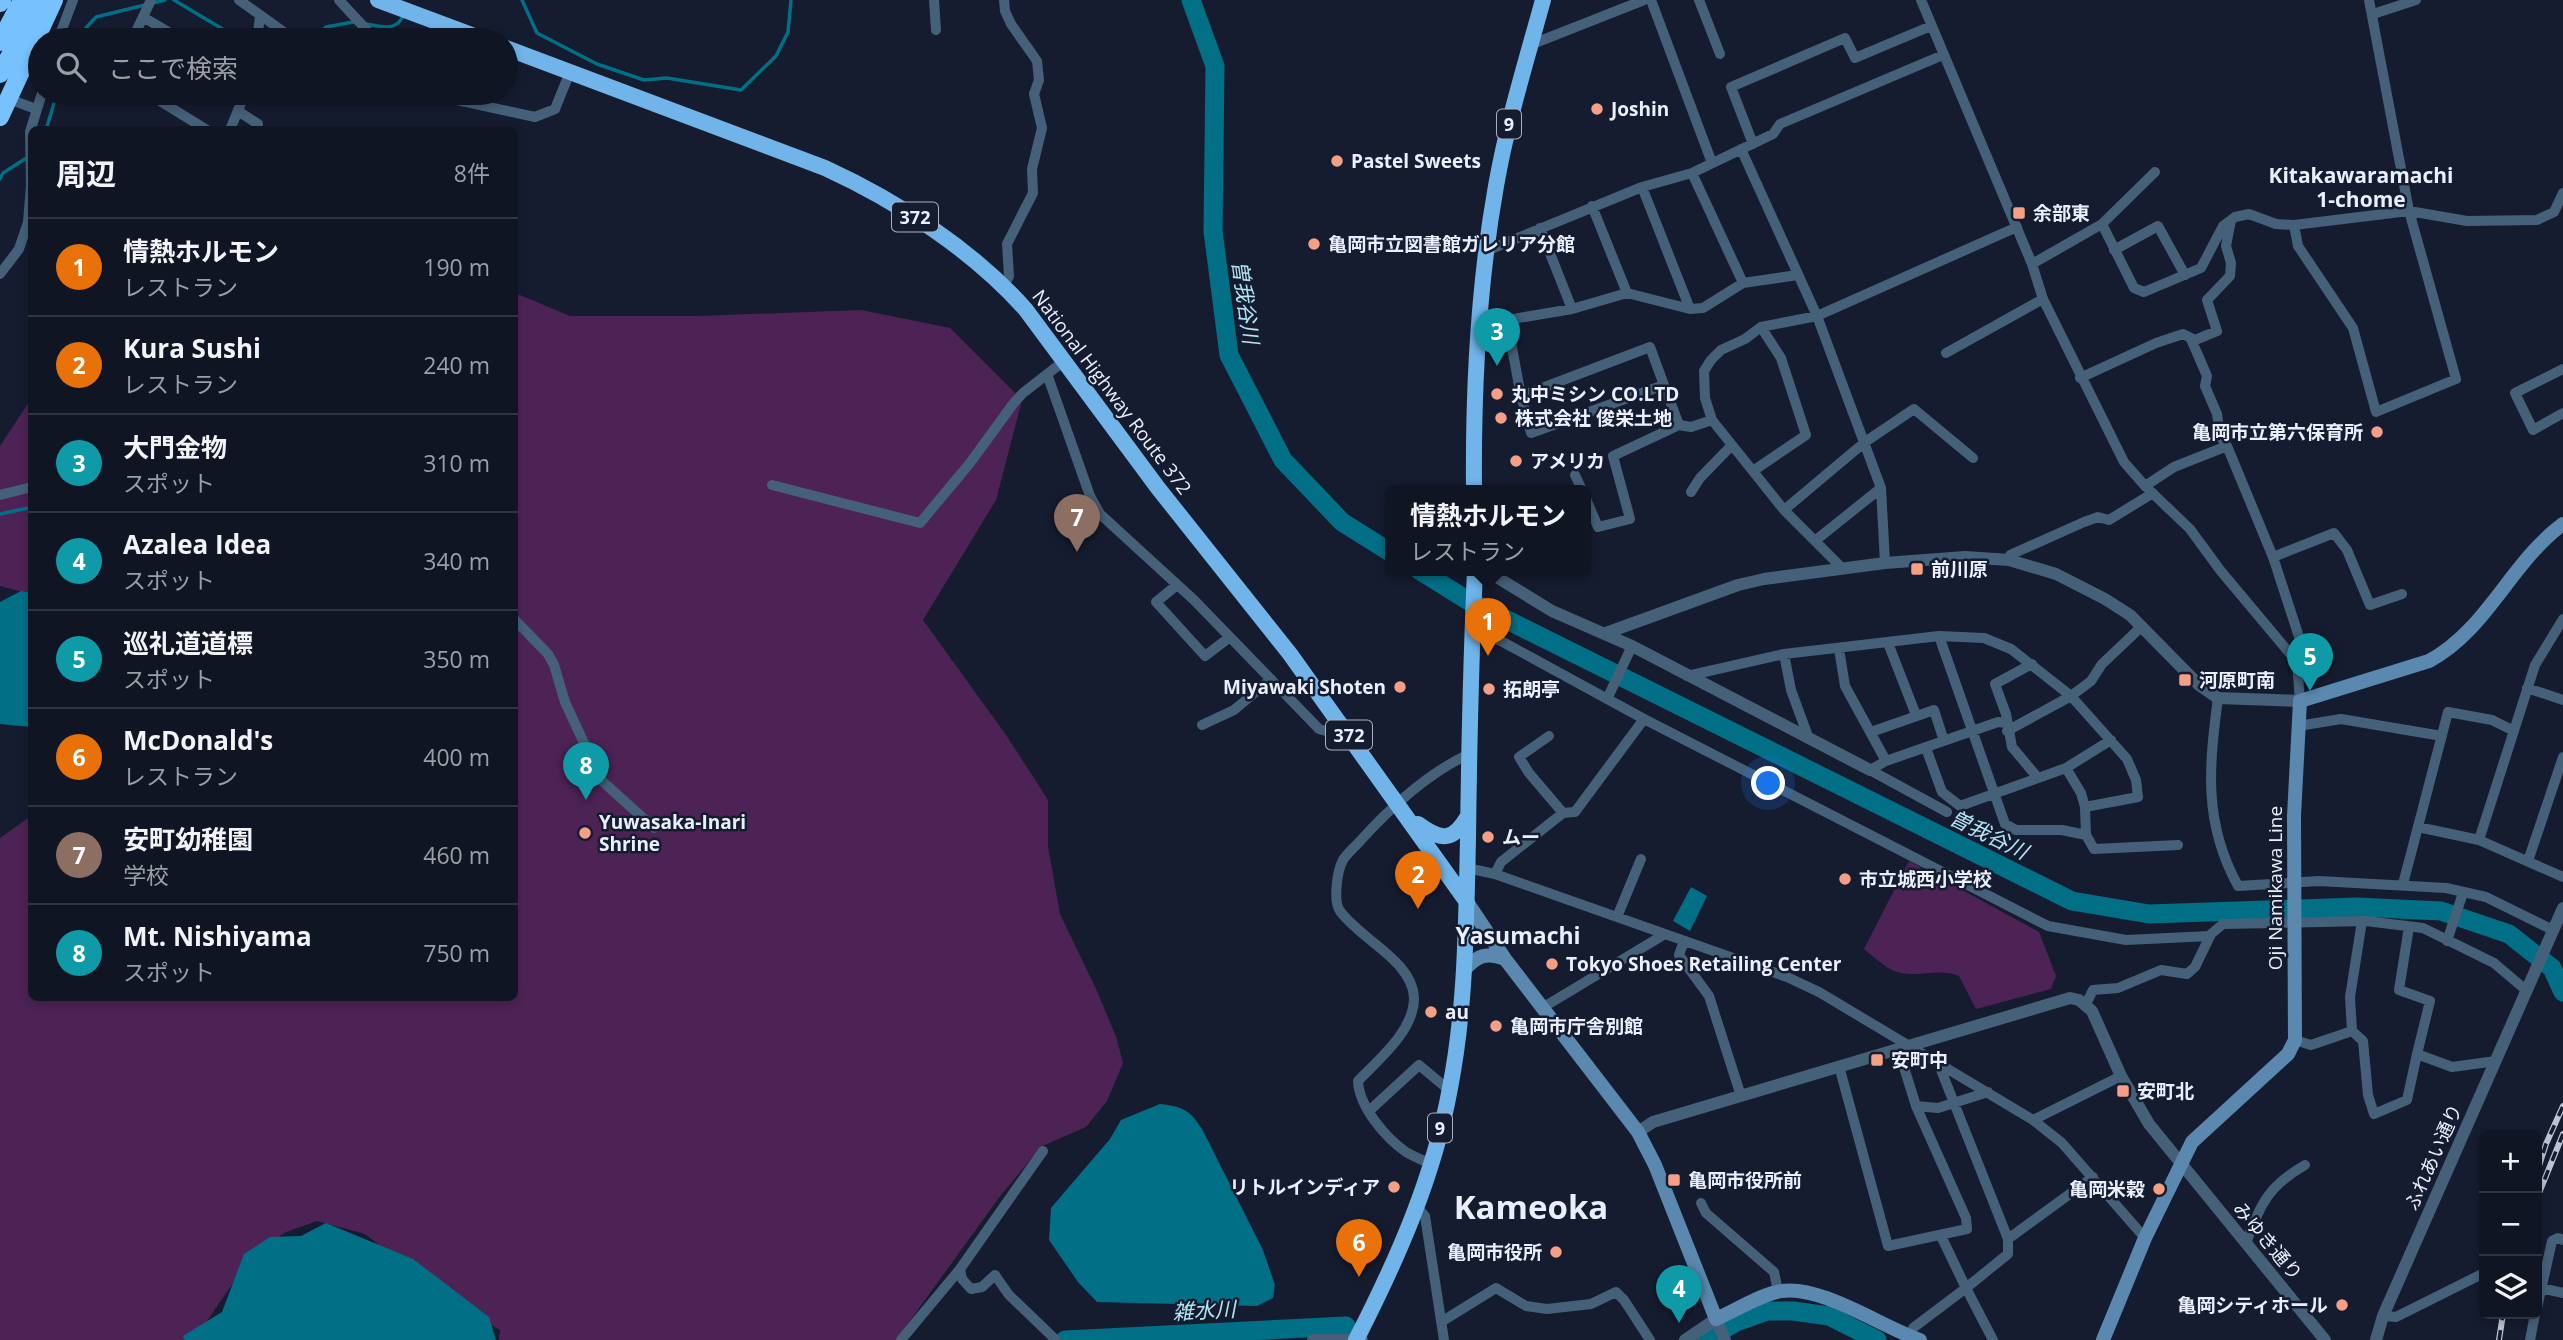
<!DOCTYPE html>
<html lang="ja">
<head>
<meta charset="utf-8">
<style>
  :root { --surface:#101524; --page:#1e2231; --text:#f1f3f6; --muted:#9c9fa6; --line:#303441; --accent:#f49f86 }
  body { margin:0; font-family:"Open Sans","Noto Sans JP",sans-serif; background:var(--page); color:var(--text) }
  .controls { position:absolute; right:21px; bottom:21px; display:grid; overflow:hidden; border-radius:10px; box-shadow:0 4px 10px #0003 }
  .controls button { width:63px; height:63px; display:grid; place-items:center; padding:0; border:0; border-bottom:2px solid var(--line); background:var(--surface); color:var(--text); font:35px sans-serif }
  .you { position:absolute; left:1769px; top:784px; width:24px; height:24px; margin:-18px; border:5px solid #fff; border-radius:50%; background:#1a73e8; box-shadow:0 0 0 10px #1a73e833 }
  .badge { display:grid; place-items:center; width:46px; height:46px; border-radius:50%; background:var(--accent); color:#fff; font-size:23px; font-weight:700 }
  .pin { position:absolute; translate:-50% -58px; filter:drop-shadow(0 2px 4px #0008) }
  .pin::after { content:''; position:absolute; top:37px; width:24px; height:21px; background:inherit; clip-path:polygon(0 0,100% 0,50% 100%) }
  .popup { position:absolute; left:1385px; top:485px; width:206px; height:91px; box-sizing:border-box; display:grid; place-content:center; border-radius:10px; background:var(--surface); filter:drop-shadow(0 2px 5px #0005); font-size:23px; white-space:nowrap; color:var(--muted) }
  .popup b { font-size:26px; color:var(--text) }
  .popup::after { content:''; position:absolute; left:50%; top:100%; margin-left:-14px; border:14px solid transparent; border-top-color:var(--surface) }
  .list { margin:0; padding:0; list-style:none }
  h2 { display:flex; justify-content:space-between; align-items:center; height:91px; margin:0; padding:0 28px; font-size:30px }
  h2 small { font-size:23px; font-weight:400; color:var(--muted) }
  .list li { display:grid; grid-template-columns:46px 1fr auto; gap:21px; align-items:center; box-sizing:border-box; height:98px; padding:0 28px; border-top:2px solid var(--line) }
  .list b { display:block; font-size:26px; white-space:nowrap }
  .list p { margin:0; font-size:23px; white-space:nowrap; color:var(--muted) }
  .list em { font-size:23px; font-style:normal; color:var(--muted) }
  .icon { flex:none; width:38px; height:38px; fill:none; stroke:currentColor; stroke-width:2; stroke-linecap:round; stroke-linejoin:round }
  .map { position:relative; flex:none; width:2563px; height:1340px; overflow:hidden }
  .search { position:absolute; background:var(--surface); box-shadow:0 4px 10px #0003; left:28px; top:28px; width:490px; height:77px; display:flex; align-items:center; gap:18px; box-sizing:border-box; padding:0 24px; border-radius:38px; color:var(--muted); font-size:26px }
  .panel { position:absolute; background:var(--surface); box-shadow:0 4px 10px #0003; left:28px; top:126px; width:490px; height:875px; border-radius:10px }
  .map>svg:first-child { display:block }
  .green { fill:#4d2355 }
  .water { fill:#017087 }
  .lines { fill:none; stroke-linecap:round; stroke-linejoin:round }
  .stream { stroke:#017087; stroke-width:3.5 }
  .river { stroke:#017087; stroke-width:19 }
  .minor { stroke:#456179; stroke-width:10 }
  .tertiary { stroke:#456179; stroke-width:12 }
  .secondary { stroke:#5a88ae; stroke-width:14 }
  .trunk { stroke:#70b4ea; stroke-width:16 }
  .motorway { stroke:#77c1fd; stroke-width:18 }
  .rail-casing { stroke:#bec3d2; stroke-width:6 }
  .rail { stroke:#161c30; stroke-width:3.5; stroke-dasharray:10; stroke-linecap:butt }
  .poi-dot { fill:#f49f86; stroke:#161c30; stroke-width:2.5 }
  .labels { text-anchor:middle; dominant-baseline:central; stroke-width:5; stroke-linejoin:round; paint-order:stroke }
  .shield { fill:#161c30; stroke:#aab0c0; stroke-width:2 }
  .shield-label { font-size:18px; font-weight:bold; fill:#eaeffd }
  .poi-label { font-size:19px; font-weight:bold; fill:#eaeffd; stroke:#161c30; text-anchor:start }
  .street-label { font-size:19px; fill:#eaeffd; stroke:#161c30 }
  .neighbourhood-label { font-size:21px; font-weight:bold; fill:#eaeffd; stroke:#161c30 }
  .water-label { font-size:21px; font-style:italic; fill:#b2e6f6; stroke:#161c30 }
  .quarter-label { font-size:23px; font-weight:bold; fill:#eaeffd; stroke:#161c30 }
  .town-label { font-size:33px; font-weight:bold; fill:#eaeffd; stroke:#161c30 }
</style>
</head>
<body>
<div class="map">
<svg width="2563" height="1340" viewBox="0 0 2563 1340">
  <rect width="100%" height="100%" fill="#161c30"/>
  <path class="green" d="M515,293L570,316H700L861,310L950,328L1022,400L996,500L923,620L1006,735L1048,800V847L1060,914L1097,991L1116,1037L1123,1063L1107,1101L1086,1127L1042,1146L1001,1195L896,1340H499L500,1330L453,1304L365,1234L317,1221L286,1232L250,1258L194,1340H0V838L31,816L32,998H514Z
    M31,399V594L0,586V446Z
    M1909,861L2039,932L2056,976L2051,989L1976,1009L1959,976C1938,967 1913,980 1892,970C1882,965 1873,956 1864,949Z"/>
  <path class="water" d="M21,591L31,593V727L0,724V602Z
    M1691,887L1707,896L1690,931L1673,921Z
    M1160,1104C1183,1107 1189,1109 1202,1129L1263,1250L1275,1285L1273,1298L1257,1306L1097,1302L1078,1282L1049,1240L1051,1208L1110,1139L1121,1120Z
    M326,1223L413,1259L489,1317L496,1340H185L183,1336L222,1312L244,1254L270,1237L301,1236Z"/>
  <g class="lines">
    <path class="stream" d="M174,0L241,40
      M522,0L537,33L597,64L644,80L667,78L741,90L776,56L788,32L791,0
      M366,24C380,26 394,32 402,18
      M75,40L96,17L165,0
      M310,40L315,39L326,27L353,22
      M46,130L57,93
      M0,179L3,173L28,157
      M0,514L28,508"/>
    <path class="river" d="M1191,0L1215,66L1213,231L1229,355L1283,460L1342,522L1390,552
      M1419,570L1467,600L2072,901L2149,914L2357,907L2441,911L2509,934L2552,968L2563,992
      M1065,1340L1346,1326
      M1706,1340L1736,1322L1767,1311H1793L1829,1316L1877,1340"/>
    <path class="minor" d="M239,0L295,40
      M339,0L376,40
      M934,0L936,30
      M1651,0L1712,163
      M1699,0L1720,54
      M1921,0L2032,264L2043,299L2124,462L2145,486L2190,529L2220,570L2297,662
      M2373,14L2416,0
      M143,17L182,40
      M58,40L73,0
      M132,40L151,0
      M257,40L260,16
      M1530,45L1644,0
      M147,93L207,130
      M425,93L535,117L555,109L570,72
      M17,102L36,109
      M238,111L258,124
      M230,130L245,93
      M1753,144L1731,87L1845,38L1855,58L1931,26
      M1741,149L1817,316L1881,488L1885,563
      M1692,173L1743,283
      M1642,187L1690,309
      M1592,206L1627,293
      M2102,224L2155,172
      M2294,225L2298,246L2353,328L2376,412L2456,379L2409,211L2369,0
      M1540,228L1572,309
      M2114,250L2158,226L2185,275
      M1486,251L1642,187L1692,173L1773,134L1780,124L1943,55
      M2032,264L2102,224L2134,288L2144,292L2201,268L2223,226L2235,217L2249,214L2276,224L2294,225L2409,211L2467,221L2537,220L2554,212L2563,193
      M0,274L19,249L28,222L31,186L30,132L42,93
      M1004,286L1009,276L1007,244L1033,193L1032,169L1042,128L1034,94L1039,80L1037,61L1011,24L1005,11L1004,0
      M1507,321L1521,396L1531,433L1664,385L1679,425L1691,427L1712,420
      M1477,325L1572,309L1627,293L1690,309L1703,308L1743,283L1798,275
      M2191,339L2207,376L2205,386L2217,414L2220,436L2227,446L2273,557L2301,643L2297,662L2300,701
      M1946,353L2043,299
      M2563,369L2515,393L2533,430L2563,413
      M1047,374L1090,496L1100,514L1194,600L1319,729L1340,735L1346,730
      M2080,378L2156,343L2183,334L2195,340L2217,331L2207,300L2230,276L2231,263L2226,246L2231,220
      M1521,396L1650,347L1664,385
      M1753,471L1806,435L1781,358L1761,327
      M1575,475L1582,490
      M772,485L920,523L970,463L1013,404L1023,393L1064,361
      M2145,486L2174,467L2227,446
      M1691,492L1700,478L1732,445
      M0,495L32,487
      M1586,499L1598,527L1630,519L1613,456L1679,425
      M1784,510L1865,442L1914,409L1973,458
      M1816,540L1881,488
      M2273,557L2334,533L2347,550L2370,605L2402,594
      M2009,560L2010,555L2084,522L2098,517L2109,520L2153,493
      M1842,568L1784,510L1712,420L1705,398L1704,371L1711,360L1721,350L1745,339L1761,327L1817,316L2017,227
      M1177,585L1156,602L1205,656L1230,637
      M514,619L548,654L554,665L565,702L601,780L654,828
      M2563,619L2535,665L2479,840L2563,877
      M1473,633L1501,641L1644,719L2048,926L2126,940L2210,936
      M1888,643L1916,715
      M1839,649L1845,686L1886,761L1998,722L2007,723
      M1784,654L1791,690L1809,739
      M2032,664L1995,684L2006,714L2012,747L2038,778
      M1687,676L1784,654L1939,636L1984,638L2011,649L2071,696L2127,759L2136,780L2138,797L2085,807L2086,835L2062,830H2016L2005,824L1939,636
      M2527,688L2563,700
      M1608,697L1632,646
      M2218,698C2209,767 2203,822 2238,886L2319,881L2446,888L2486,897L2553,930
      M1202,725L1234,710L1271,679
      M2298,726L2341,719L2442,736
      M2007,731L2071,696L2091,681L2102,664L2142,626
      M1871,732L1934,710L1944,741
      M1549,736L1519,757L1529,773L1563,813
      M1926,748L1942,792L1960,806L2066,768L2111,740
      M1886,761L1870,770L1947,812
      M2066,768L2081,793L2085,807
      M2418,827L2479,840
      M2086,835L2094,849L2178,845
      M2528,861L2563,757
      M1467,868L1495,874L1787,977L1819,992L2033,1120L2062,1143L2145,1238
      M1495,874L1501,862L1563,813L1575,812L1644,719
      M2403,884L2448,712L2492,720L2514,731
      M1617,917L1641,859
      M2409,927L2399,990L2430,1001L2417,1054L2452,1067L2496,1061
      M1684,941L1679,955L1709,996L1741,1096
      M2447,941L2462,896
      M2086,1004L2093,990L2118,988L2161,970L2187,974L2195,967L2211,934L2223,924L2366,921L2423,928L2494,963L2527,991
      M1542,1008L1665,934
      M2352,1031L2350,997L2362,921
      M2295,1040L2311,1045L2352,1031L2363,1041L2368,1095L2374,1114L2407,1100L2417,1054
      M1839,1066L1888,1246L1967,1229L1966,1218L1916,1106L1898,1048
      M1943,1066L1941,1070L2008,1239V1254L1966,1288L1993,1340
      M1916,1106L1938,1108L1988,1092
      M1369,1111L1419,1065L1450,1091
      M2033,1120L2121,1076
      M1431,1164C1423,1160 1414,1157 1406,1152C1386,1138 1359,1107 1358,1081C1379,1059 1414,1031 1414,998C1413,961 1361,940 1340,911C1333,901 1337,871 1343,860C1347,853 1356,846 1361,840C1391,807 1428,773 1469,754
      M1701,1203L1706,1213L1774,1272L1778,1291
      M1417,1207L1425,1216L1444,1340
      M2008,1239L2093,1177
      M2246,1243C2261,1204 2267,1187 2305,1165
      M960,1269L962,1279L971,1289L982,1287L995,1275L1009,1295L1056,1340
      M2541,1288L2563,1293
      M2537,1308L2552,1241L2558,1238L2563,1240
      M2383,1316L2396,1317L2484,1273
      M1441,1322L1496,1288L1526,1306L1547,1309L1591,1304L1616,1292L1624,1300L1650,1340
      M1910,1336L1913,1328L1966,1288L1941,1236
      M901,1340L960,1269L1043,1151
      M2530,1340L2535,1314"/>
    <path class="tertiary" d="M1485,570L1552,611L1632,646L1870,770
      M1606,633L1738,585L1764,579L1885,563L1965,557L2009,560L2056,574L2105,599L2130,615L2199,685L2218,698L2300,701
      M1638,1132L1653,1122L2070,998L2079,1000L2092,1011L2121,1076L2149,1124L2325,1340
      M1313,1340H1362
      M1685,1340L1716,1319L1725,1340
      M2376,1340L2383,1316L2563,908"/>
    <path class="secondary" d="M1467,902L1505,959L1638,1132L1655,1165L1716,1319C1735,1311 1763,1293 1782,1291C1821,1285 1882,1327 1920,1340
      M1465,969C1478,955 1487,952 1505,959
      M2103,1340L2145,1238L2192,1142L2288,1054L2295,1040L2294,816L2300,701L2429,661C2487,630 2511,562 2563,524"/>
    <path class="trunk" d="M378,0L485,40
      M506,48L825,168C897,201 973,250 1026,310L1158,488L1290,654L1467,902
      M1474,490C1473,388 1478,287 1496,186C1507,123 1526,62 1543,0
      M1418,824C1441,841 1453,842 1468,816
      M1356,1340C1397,1260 1434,1177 1450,1088C1466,1006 1466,924 1468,840C1469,750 1471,660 1475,570"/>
    <path class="motorway" d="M0,3L2,0
      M0,42L22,0
      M0,74L40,0
      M0,117L54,0"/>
    <defs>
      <path id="rail" d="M2537,1172L2546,1144L2563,1106
        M2537,1198L2563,1134
        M2499,1340L2503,1314"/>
    </defs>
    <use href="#rail" class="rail-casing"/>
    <use href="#rail" class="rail"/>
  </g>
  <g class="poi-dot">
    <circle cx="1597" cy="109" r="7"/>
    <circle cx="1337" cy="161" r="7"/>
    <rect x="2012" y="206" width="14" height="14" rx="3.5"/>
    <circle cx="1314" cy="244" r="7"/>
    <circle cx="1497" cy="394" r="7"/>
    <circle cx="1501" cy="418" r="7"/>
    <circle cx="2377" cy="432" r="7"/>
    <circle cx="1516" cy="461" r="7"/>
    <rect x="1910" y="562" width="14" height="14" rx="3.5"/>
    <rect x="2178" y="673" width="14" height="14" rx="3.5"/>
    <circle cx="1400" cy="687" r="7"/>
    <circle cx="1489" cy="689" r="7"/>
    <circle cx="585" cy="833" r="7"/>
    <circle cx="1488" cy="837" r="7"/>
    <circle cx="1845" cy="879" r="7"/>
    <circle cx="1552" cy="964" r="7"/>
    <circle cx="1431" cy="1012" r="7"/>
    <circle cx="1496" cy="1026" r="7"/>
    <rect x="1870" y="1053" width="14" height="14" rx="3.5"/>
    <rect x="2116" y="1084" width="14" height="14" rx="3.5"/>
    <rect x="1667" y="1173" width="14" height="14" rx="3.5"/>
    <circle cx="1394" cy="1187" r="7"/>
    <circle cx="2159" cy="1189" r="7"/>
    <circle cx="1556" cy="1252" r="7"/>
    <circle cx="2342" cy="1305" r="7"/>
  </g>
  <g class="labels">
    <g class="shield">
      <rect x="1497" y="109.5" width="24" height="29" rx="5"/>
      <rect x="892" y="202.5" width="46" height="29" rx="5"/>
      <rect x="1326" y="720.5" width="46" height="29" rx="5"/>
      <rect x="1428" y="1113.5" width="24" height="29" rx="5"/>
    </g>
    <g class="shield-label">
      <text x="1509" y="124">9</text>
      <text x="915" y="217">372</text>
      <text x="1349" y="735">372</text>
      <text x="1440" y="1128">9</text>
    </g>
    <g class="poi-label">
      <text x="1611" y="109">Joshin</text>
      <text x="1351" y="161">Pastel Sweets</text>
      <text x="2033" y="213">余部東</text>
      <text x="1328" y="244">亀岡市立図書館ガレリア分館</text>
      <text x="1511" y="394">丸中ミシン CO.LTD</text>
      <text x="1515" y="418">株式会社 俊栄土地</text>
      <text x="2363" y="432" text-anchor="end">亀岡市立第六保育所</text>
      <text x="1530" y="461">アメリカ</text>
      <text x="1931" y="569">前川原</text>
      <text x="2199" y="680">河原町南</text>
      <text x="1386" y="687" text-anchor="end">Miyawaki Shoten</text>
      <text x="1503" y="689">拓朗亭</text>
      <text x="599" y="822">Yuwasaka-Inari<tspan x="599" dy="22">Shrine</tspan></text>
      <text x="1502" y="837">ムー</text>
      <text x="1859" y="879">市立城西小学校</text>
      <text x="1566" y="964">Tokyo Shoes Retailing Center</text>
      <text x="1445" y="1012">au</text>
      <text x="1510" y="1026">亀岡市庁舎別館</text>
      <text x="1891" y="1060">安町中</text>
      <text x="2137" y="1091">安町北</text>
      <text x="1688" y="1180">亀岡市役所前</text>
      <text x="1380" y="1187" text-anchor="end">リトルインディア</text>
      <text x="2145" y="1189" text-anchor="end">亀岡米穀</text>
      <text x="1542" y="1252" text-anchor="end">亀岡市役所</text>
      <text x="2328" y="1305" text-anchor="end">亀岡シティホール</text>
    </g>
    <g class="street-label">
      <text transform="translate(1112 392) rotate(53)">National Highway Route 372</text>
      <text transform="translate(2275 888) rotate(-90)">Oji Namikawa Line</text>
      <text transform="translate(2433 1157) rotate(-66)">ふれあい通り</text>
      <text transform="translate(2268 1241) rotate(50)">みゆき通り</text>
    </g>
    <g class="neighbourhood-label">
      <text x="2361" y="175">Kitakawaramachi<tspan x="2361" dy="24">1-chome</tspan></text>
    </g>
    <g class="water-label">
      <text transform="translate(1246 302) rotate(82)">曽我谷川</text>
      <text transform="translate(1989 834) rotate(26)">曽我谷川</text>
      <text transform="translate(1204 1310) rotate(-3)">雑水川</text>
    </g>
    <g class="quarter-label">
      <text x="1518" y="935">Yasumachi</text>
    </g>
    <g class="town-label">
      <text x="1531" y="1206">Kameoka</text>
    </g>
  </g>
</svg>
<div class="controls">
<button>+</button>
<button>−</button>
<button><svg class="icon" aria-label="layers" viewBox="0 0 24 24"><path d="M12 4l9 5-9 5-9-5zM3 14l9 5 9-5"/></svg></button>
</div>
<div class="you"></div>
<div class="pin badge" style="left:1488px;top:656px;background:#e8710a">1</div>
<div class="popup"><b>情熱ホルモン</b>レストラン</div>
<div class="pin badge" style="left:1418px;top:909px;background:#e8710a">2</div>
<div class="pin badge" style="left:1497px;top:366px;background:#0f9aa8">3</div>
<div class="pin badge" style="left:1679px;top:1323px;background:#0f9aa8">4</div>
<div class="pin badge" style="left:2310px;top:691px;background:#0f9aa8">5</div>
<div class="pin badge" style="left:1359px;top:1277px;background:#e8710a">6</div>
<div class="pin badge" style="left:1077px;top:552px;background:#8d6e63">7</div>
<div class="pin badge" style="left:586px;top:800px;background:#0f9aa8">8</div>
<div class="search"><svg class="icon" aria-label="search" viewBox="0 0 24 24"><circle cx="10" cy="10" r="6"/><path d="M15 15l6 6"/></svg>ここで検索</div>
<section class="panel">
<h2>周辺<small>8件</small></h2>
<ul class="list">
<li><span class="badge" style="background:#e8710a">1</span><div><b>情熱ホルモン</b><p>レストラン</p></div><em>190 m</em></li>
<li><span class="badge" style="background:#e8710a">2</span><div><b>Kura Sushi</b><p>レストラン</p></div><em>240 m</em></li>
<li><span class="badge" style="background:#0f9aa8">3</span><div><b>大門金物</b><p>スポット</p></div><em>310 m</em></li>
<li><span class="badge" style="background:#0f9aa8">4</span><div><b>Azalea Idea</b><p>スポット</p></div><em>340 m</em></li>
<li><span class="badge" style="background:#0f9aa8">5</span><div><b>巡礼道道標</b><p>スポット</p></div><em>350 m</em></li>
<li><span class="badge" style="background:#e8710a">6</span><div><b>McDonald's</b><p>レストラン</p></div><em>400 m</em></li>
<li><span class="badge" style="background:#8d6e63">7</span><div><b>安町幼稚園</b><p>学校</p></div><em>460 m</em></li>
<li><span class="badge" style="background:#0f9aa8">8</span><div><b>Mt. Nishiyama</b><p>スポット</p></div><em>750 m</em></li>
</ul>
</section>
</div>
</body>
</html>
